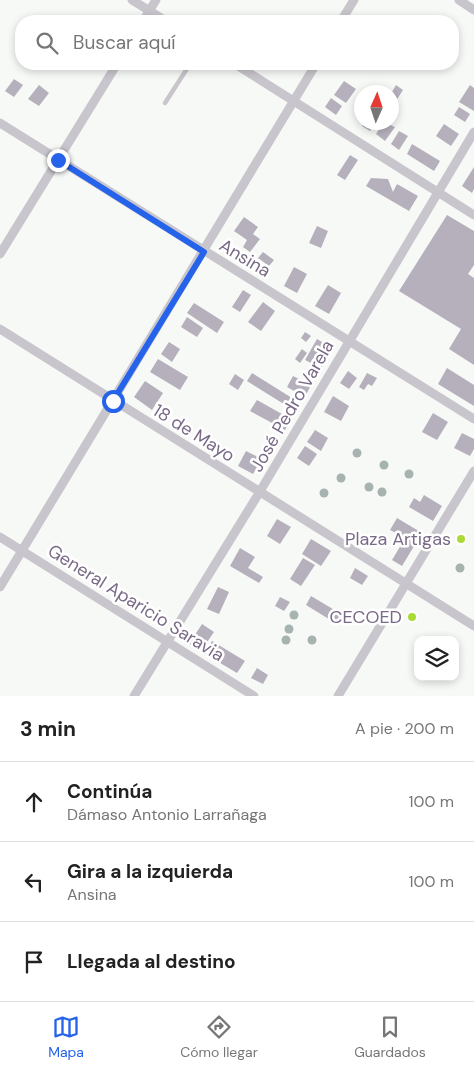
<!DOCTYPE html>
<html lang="es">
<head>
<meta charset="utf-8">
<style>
  :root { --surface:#fff; --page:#f2f2f2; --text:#222; --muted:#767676; --line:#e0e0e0; --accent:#2563eb }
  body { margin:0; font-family:"DM Sans",sans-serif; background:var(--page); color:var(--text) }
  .controls { position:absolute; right:15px; bottom:15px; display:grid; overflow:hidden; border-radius:10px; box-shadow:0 2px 8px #0003 }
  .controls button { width:45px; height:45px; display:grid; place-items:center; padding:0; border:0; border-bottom:1px solid var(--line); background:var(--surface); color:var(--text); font:25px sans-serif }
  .compass { position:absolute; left:354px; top:85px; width:45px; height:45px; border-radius:50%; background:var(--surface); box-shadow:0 2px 8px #0003; rotate:3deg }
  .stop { position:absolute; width:15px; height:15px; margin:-11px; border:4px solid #2563eb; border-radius:50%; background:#fff }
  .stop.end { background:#2563eb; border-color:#fff; box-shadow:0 1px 5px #0008 }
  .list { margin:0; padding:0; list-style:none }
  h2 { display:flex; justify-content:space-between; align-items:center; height:65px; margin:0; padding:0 20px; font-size:21px }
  h2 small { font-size:16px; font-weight:400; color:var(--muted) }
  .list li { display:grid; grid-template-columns:32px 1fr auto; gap:15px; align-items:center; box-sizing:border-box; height:80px; padding:0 20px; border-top:1px solid var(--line) }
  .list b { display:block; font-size:19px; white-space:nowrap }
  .list p { margin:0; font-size:16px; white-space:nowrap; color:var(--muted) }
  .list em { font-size:16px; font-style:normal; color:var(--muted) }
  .icon { flex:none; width:28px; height:28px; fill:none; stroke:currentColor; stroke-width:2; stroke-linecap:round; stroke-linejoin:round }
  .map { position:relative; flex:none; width:474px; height:696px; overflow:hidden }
  .search { position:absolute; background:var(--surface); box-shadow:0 2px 8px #0003; left:15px; right:15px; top:15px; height:55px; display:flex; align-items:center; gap:12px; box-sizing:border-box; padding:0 18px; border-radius:20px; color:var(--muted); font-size:19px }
  .sheet { height:305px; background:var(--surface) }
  nav { display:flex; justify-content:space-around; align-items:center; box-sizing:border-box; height:70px; border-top:1px solid var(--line); background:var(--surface); font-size:14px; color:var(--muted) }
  nav a { display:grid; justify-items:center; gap:2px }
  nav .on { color:var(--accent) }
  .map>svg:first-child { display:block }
  .building { fill:#b6b0bc }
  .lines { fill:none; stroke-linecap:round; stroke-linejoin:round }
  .service { stroke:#c9c5cc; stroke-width:4.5 }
  .minor { stroke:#c9c5cc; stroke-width:9 }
  .tree { fill:#a7b3b0 }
  .route { stroke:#2563eb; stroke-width:6 }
  .poi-dot { fill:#a9da36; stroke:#fff; stroke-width:2 }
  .labels { text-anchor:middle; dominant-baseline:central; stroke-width:5; stroke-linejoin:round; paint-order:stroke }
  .street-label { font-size:18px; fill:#796a86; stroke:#fff }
  .poi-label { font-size:18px; fill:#796a86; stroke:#fff; text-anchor:end }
</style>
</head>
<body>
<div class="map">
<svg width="474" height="696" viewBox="0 0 474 696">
  <rect width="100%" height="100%" fill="#f7f9f7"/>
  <path class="building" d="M14,79L23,85L14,97L5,91Z
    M344,81L356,89L346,103L334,95Z
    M39,85L49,93L39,106L28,99Z
    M396,85L403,90L394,104L392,103V92Z
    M470,85L474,88V111L459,102Z
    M331,98L342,106L336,115L325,107Z
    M459,107L470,114L465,122L454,115Z
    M365,122H375L370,131L362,126Z
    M384,122L395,127L385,141L376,134Z
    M444,124L459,134L451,146L436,136Z
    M399,131L408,136L399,150L391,144Z
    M412,144L440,161L434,171L407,154Z
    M350,155L358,160L345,180L337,175Z
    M474,167V189L472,193L462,186Z
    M371,178L388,179L393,192L397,184L418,196L409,211L366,186Z
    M447,215L474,231V265L468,274L474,278V365L449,349L461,329L399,291Z
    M244,217L258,227L253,234L260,239L250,252L243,247L247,240L234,231Z
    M317,226L328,231L321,248L309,243Z
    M263,252L274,260L269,266L258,258Z
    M294,267L307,274L297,293L284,286Z
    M328,285L341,293L329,314L315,306Z
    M243,290L251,295L240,312L232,307Z
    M263,302L275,311L261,331L248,322Z
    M194,303L224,322L217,333L187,313Z
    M187,317L203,328L197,337L181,327Z
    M305,332L311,336L306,342L301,338Z
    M317,339L332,348L321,368L305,360Z
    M169,342L180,349L172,362L161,354Z
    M302,349L307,353L300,363L295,359Z
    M158,359L188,377L180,390L150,372Z
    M447,368L474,385V406L438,384Z
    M348,371L357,378L349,389L340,383Z
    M252,373L300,403L295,411L247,381Z
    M367,373L377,378L372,386L368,384L364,390L359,387Z
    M235,374L244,380L238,390L229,384Z
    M293,376L311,385L305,397L287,387Z
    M145,381L163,393L152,410L134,397Z
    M333,396L349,406L341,421L324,412Z
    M257,400L291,419L285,430L250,411Z
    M433,413L448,422L437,440L422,432Z
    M315,430L328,438L321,451L307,442Z
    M462,433L474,439V449L470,456L454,448Z
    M305,446L317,454L309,466L297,458Z
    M246,451L262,459L253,474L238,466Z
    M424,495L442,506L433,521L409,507L414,498L420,502Z
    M397,518L422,533L402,566L392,560L401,545L394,541L398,534L390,530Z
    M277,519L291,527L280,544L267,536Z
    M311,539L331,551L321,566L302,554Z
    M240,548L255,557L248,568L263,577L259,583L230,566Z
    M303,558L315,565L301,586L290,579Z
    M355,568L368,576L362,585L350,578Z
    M218,587L229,592L219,614L207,609Z
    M311,596L343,615L337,624L306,605Z
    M280,597L290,602L284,611L275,606Z
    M202,624L214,632L201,651L189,644Z
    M212,641L245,661L237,673L205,654Z
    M257,668L268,675L263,684L251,678Z"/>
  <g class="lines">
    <path class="service" d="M165,103L190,64"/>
    <path class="minor" d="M132,0L166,21
      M459,0L474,10
      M143,21L156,0
      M341,21L354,0
      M235,64L474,215
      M0,123L474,419
      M0,254L117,64
      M0,329L474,626
      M0,537L254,696
      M0,587L316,64
      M134,696L259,493L474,132
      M338,696L474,471"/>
  </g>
  <g class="tree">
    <circle cx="357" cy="453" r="4.5"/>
    <circle cx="384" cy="465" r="4.5"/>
    <circle cx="409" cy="474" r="4.5"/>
    <circle cx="341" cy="478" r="4.5"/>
    <circle cx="369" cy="487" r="4.5"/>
    <circle cx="382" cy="492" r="4.5"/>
    <circle cx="324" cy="493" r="4.5"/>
    <circle cx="460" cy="568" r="4.5"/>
    <circle cx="294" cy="615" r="4.5"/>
    <circle cx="289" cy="629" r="4.5"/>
    <circle cx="286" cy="640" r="4.5"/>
    <circle cx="312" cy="640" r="4.5"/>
  </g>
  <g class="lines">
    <path class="route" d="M58,160L204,252L113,401"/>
  </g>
  <g class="poi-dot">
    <circle cx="461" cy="539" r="5"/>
    <circle cx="412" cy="617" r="5"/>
  </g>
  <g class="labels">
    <g class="street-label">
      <text transform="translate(245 258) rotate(31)">Ansina</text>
      <text transform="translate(292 406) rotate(-60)">José Pedro Varela</text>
      <text transform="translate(194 433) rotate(32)">18 de Mayo</text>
      <text transform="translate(136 603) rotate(32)">General Aparicio Saravia</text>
    </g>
    <g class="poi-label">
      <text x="451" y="539">Plaza Artigas</text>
      <text x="402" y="617">CECOED</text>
    </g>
  </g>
</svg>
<div class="controls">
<button><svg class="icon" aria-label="layers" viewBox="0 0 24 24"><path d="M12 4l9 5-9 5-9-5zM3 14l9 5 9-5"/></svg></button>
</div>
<svg class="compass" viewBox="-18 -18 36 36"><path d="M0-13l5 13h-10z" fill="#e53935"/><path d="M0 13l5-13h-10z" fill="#767676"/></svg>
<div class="stop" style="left:113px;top:401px"></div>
<div class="stop end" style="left:58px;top:160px"></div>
<div class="search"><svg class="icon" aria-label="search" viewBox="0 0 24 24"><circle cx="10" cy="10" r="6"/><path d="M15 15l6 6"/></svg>Buscar aquí</div>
</div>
<section class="sheet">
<h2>3 min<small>A pie · 200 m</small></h2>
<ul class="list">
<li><svg class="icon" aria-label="ahead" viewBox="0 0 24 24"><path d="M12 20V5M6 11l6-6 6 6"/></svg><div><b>Continúa</b><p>Dámaso Antonio Larrañaga</p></div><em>100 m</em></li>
<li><svg class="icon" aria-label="left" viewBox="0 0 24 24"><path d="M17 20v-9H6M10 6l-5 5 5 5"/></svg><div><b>Gira a la izquierda</b><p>Ansina</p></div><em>100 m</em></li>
<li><svg class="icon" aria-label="arrive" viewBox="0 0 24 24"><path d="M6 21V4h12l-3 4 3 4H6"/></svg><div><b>Llegada al destino</b></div></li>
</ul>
</section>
<nav>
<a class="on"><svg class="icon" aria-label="map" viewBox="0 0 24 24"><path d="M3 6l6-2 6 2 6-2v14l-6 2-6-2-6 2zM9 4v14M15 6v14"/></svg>Mapa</a>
<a><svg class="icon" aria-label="directions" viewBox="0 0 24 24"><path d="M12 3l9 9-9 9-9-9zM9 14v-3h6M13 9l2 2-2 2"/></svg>Cómo llegar</a>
<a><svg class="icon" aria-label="saved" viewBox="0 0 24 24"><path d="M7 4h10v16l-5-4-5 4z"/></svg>Guardados</a>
</nav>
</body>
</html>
